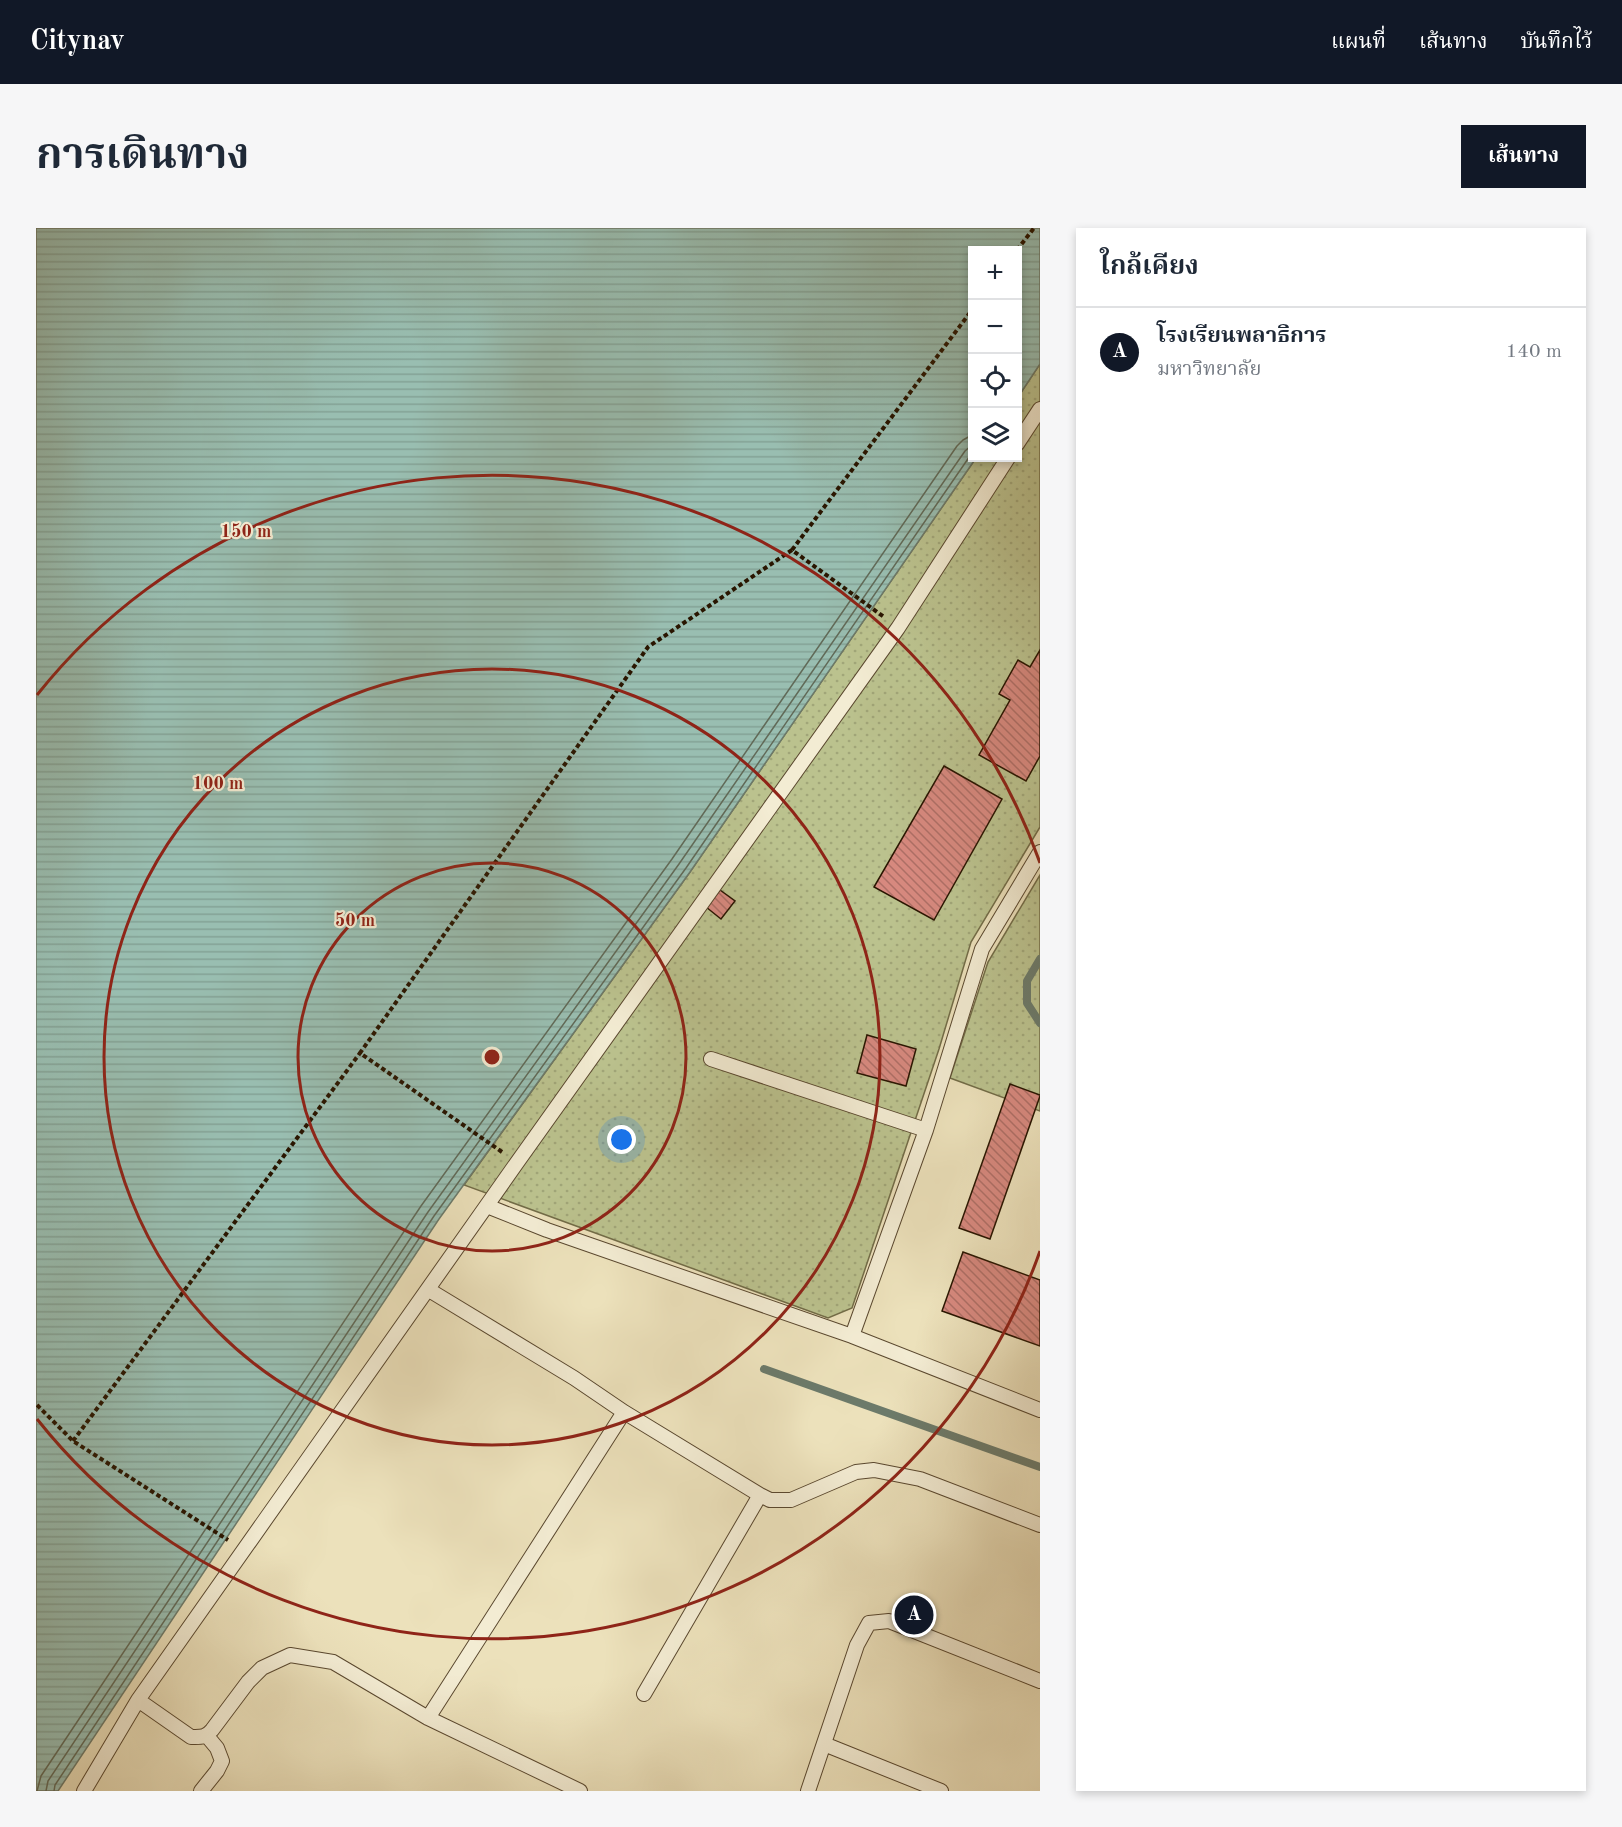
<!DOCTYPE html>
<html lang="th">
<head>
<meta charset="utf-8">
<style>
  :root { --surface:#fff; --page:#f6f6f7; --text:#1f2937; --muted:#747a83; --line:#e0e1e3; --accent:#111827 }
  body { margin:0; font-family:"Old Standard TT","Noto Serif Thai",serif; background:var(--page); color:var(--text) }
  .controls { position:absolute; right:18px; top:18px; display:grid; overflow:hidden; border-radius:0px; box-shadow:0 3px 9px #0003 }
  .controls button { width:54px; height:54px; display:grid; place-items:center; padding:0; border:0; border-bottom:2px solid var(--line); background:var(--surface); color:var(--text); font:30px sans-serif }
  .you { position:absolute; left:586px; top:912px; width:21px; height:21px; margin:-15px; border:4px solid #fff; border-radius:50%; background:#1a73e8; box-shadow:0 0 0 9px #1a73e833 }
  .badge { display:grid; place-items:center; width:39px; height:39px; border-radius:50%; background:var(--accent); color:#fff; font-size:20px; font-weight:700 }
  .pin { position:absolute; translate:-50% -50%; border:3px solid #fff; box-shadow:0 2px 6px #0006 }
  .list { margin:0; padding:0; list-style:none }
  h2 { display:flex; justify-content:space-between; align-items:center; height:78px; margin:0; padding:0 24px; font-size:26px }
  h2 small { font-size:20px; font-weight:400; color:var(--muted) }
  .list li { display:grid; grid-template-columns:39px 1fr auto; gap:18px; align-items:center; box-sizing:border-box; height:90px; padding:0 24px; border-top:2px solid var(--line) }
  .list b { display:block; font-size:22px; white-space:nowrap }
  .list p { margin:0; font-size:20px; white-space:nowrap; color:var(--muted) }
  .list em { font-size:20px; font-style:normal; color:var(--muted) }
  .icon { flex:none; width:33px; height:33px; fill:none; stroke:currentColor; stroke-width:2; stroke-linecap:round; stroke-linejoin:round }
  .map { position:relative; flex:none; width:1004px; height:1563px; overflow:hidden; border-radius:0px }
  header { display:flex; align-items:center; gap:36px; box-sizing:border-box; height:84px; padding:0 30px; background:var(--accent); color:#fff }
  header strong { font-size:28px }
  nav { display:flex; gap:33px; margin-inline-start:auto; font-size:21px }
  .intro { display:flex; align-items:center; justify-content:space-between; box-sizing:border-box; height:144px; padding:0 36px }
  h1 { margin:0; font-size:42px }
  .button { padding:15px 27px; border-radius:0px; background:var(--accent); color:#fff; font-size:21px; font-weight:700 }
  main { display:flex; gap:36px; padding:0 36px }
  aside { flex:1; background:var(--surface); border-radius:0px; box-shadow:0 3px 9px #0003 }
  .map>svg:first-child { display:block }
  .grass { fill:url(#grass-dots); stroke:#726c47; stroke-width:1.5 }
  .water { fill:url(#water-rules); stroke:#6c7a6a; stroke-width:1.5 }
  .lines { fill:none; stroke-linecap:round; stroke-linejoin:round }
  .shore { stroke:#616a58; stroke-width:1.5 }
  .stream { stroke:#6c7a6a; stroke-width:8 }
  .building { fill:url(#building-back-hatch); stroke:#291500; stroke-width:1.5 }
  .service-casing { stroke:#5a482f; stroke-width:16 }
  .path { stroke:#291500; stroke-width:4; stroke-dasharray:4.5 3; stroke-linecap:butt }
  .service { stroke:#f3ecd3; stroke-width:14 }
  .ring { fill:none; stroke:#8f2418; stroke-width:3 }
  .centre { fill:#8f2418; stroke:#f3ecd3; stroke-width:3 }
  .ring-label { font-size:18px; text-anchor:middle; font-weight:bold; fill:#8f2418; stroke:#f3ecd3; stroke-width:4.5; stroke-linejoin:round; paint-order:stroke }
</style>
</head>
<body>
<header>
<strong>Citynav</strong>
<nav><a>แผนที่</a><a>เส้นทาง</a><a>บันทึกไว้</a></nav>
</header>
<div class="intro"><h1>การเดินทาง</h1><a class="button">เส้นทาง</a></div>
<main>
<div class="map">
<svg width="1004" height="1563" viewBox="0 0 1004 1563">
  <defs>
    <pattern id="grass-dots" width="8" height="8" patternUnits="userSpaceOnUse" patternTransform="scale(1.5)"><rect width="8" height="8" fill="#bbc28e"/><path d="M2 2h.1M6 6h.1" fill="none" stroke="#a1a679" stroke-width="1.8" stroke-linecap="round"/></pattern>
    <pattern id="water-rules" width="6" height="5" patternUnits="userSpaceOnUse" patternTransform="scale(1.5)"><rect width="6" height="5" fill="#99beb1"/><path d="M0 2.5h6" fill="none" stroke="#84a296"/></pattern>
    <pattern id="building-back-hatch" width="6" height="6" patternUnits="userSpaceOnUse" patternTransform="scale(1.5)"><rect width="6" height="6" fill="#d7897f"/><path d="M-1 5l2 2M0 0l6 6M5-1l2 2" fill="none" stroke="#ae6f66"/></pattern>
  </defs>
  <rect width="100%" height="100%" fill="#ece1bb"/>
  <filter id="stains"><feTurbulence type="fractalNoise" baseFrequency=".00333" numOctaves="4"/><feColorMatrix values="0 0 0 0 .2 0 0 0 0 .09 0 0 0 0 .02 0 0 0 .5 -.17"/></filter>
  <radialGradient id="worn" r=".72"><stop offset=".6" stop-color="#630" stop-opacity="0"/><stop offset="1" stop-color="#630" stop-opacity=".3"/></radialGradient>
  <path class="grass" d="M1004,136V599L935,714L903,821L816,1080L792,1090L428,957L654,644L940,230H981L982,169Z
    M1004,647V883L914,850L952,734Z"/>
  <path class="water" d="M0,0H1004V136L982,169L981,22H936V230H940L654,644L403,991L22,1563H0Z"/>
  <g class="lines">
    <path class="shore" d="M1,1563L5,1548L385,978L636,631L921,218L927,212L936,207
      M10,1563L12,1553L392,984L643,636L929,223L936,217
      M18,1563L19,1557L398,988L650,640L936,225"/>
    <path class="stream" d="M1004,731L991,753V775L1004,795
      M728,1141L1004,1239"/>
  </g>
  <path class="building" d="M1004,422V528L990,553L943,527L974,472L963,466L982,432L994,439Z
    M908,538L966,571L898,692L838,659Z
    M684,662L699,673L685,691L670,679Z
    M831,807L880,821L870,858L821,845Z
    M974,856L1004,867V868L954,1011L923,1000Z
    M927,1024L1004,1052V1118L906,1083Z"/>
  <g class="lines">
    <defs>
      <path id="service" d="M981,216L1004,181
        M675,831L890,902
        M451,978L511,1002L816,1108L890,902L946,721L1004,624
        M816,1108L1004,1182
        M588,1184L724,1267L608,1466
        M724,1267L734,1272H755L820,1244L838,1242L884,1251L1004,1297
        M102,1472L155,1509C165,1509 169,1510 176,1502L212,1454L226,1440L254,1427L297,1434L392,1490L544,1563
        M392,1490L588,1184L538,1150L393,1062
        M788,1516L905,1563
        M48,1563L102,1472L480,936L862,400L972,230
        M165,1563L181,1543L186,1533L181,1520L171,1508
        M772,1563L821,1417L833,1395L853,1393L1004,1453"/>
    </defs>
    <use href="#service" class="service-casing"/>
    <path class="path" d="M981,22L998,0
      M756,322L936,82
      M466,924L324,825L612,419L756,322L848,389
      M1,1177L37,1213L192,1312
      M37,1213L324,825"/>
    <use href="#service" class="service"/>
  </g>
  <g class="ring">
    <circle cx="456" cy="829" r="194"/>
    <circle cx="456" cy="829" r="388"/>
    <path d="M1004 1023A581 581 0 0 1 1 1191M1 467A581 581 0 0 1 1004 635"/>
  </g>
  <circle cx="456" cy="829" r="9" class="centre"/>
  <g class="ring-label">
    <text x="210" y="309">150 m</text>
    <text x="182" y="561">100 m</text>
    <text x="319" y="698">50 m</text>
  </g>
  <rect width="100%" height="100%" filter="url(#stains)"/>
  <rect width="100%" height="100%" fill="url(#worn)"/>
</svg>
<div class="controls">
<button>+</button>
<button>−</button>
<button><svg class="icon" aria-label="locate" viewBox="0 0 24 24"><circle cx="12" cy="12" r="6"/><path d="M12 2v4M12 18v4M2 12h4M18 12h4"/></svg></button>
<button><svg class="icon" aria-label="layers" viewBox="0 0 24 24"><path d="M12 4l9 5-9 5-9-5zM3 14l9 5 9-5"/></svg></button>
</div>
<div class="you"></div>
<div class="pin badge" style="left:878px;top:1387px">A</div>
</div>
<aside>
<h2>ใกล้เคียง<small></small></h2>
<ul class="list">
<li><span class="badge">A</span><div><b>โรงเรียนพลาธิการ</b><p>มหาวิทยาลัย</p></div><em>140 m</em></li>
</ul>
</aside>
</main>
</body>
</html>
